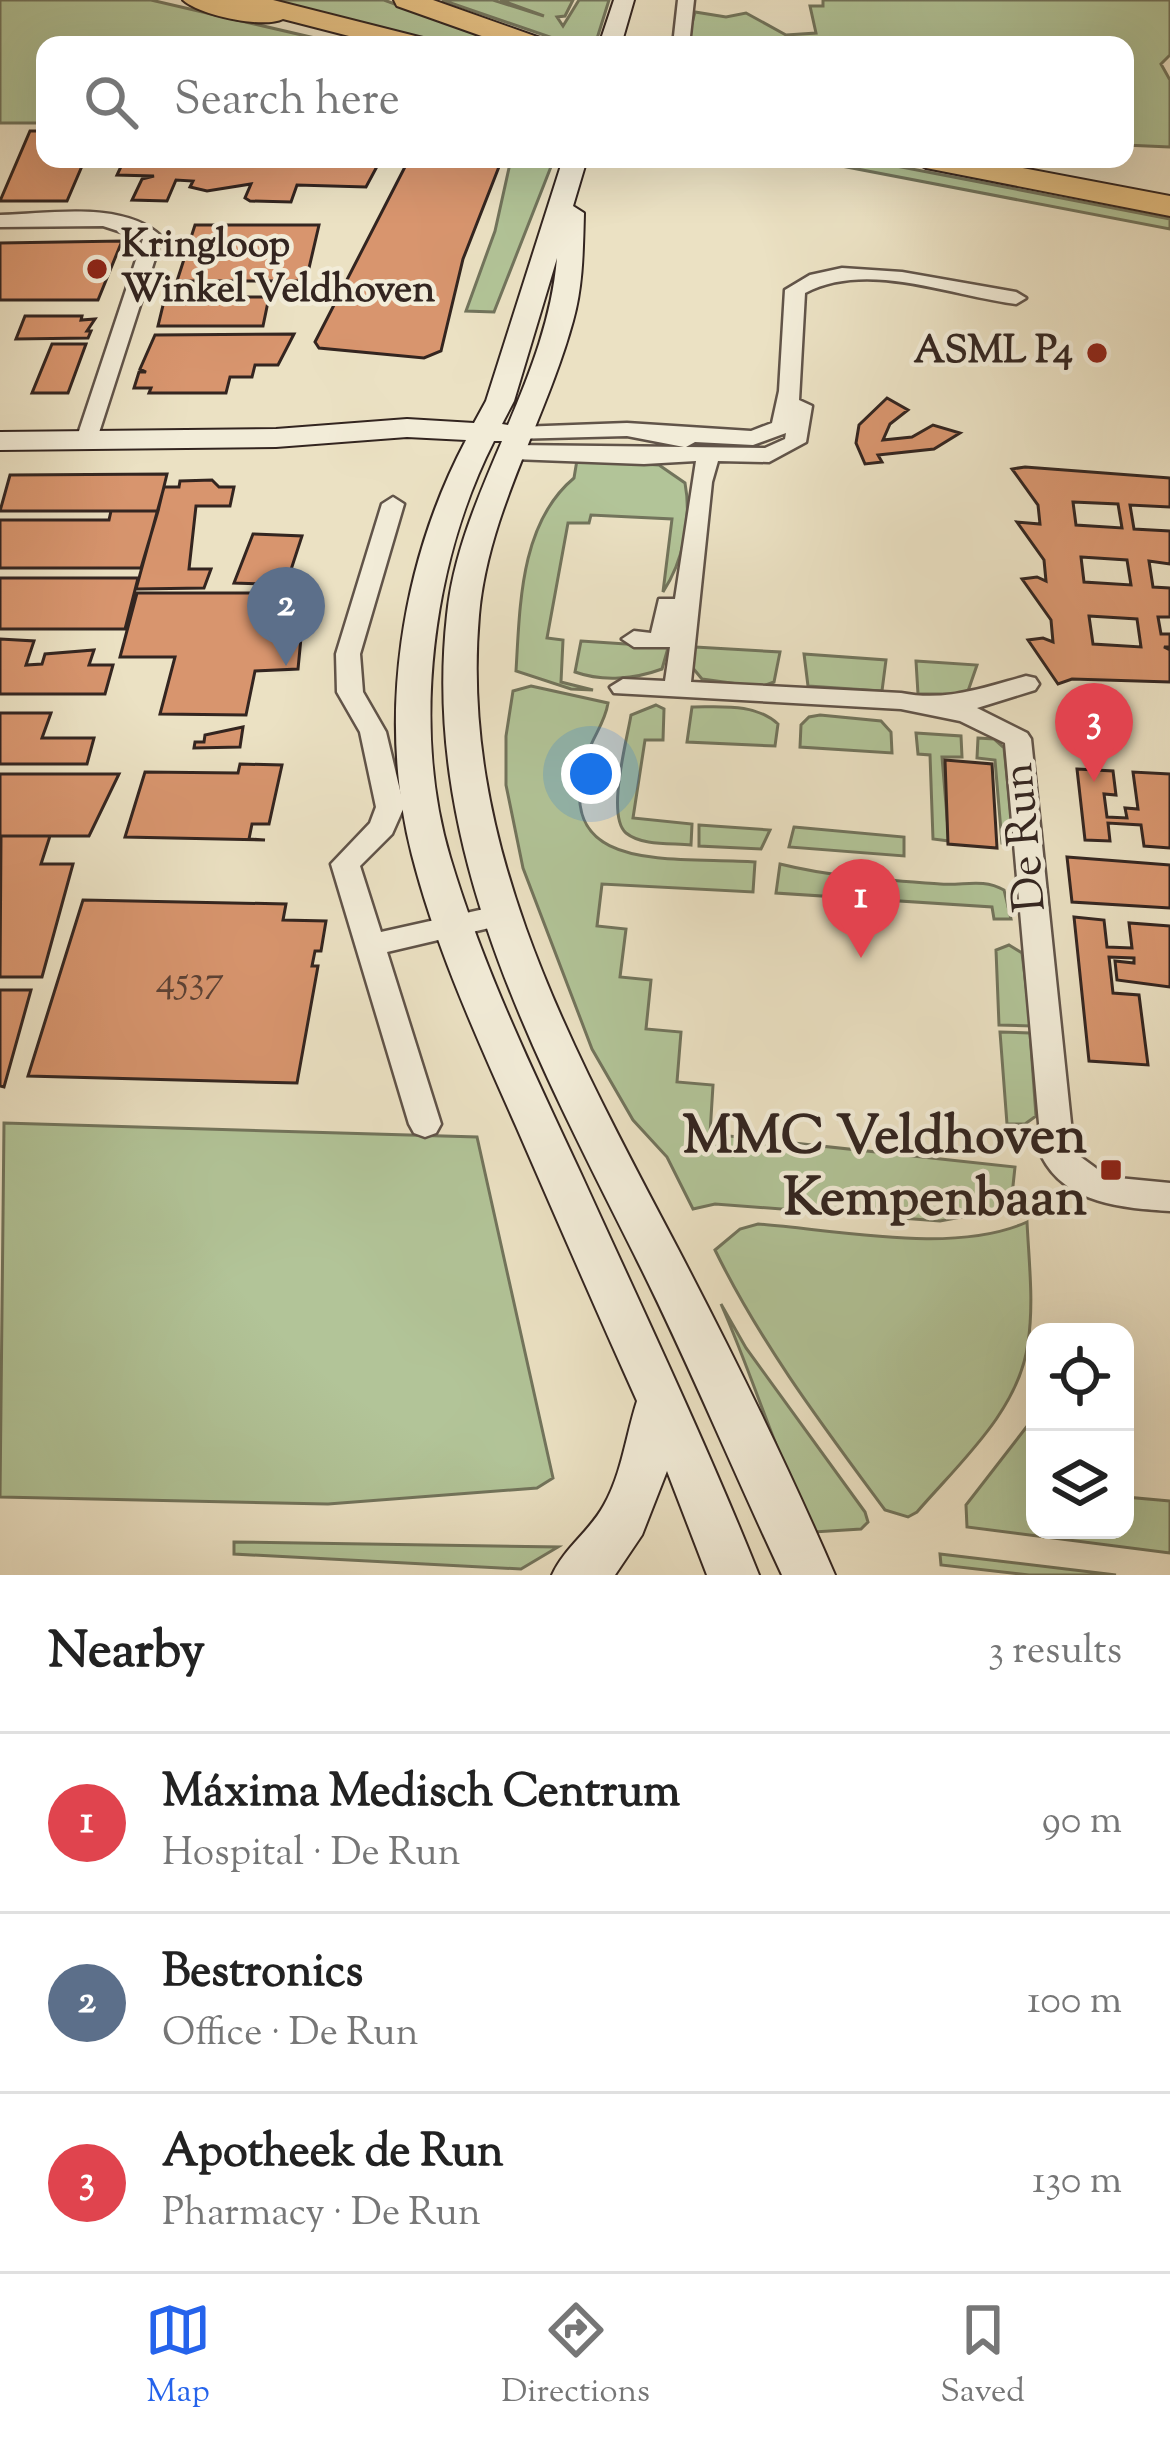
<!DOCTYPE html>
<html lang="en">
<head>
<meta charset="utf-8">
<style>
  :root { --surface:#fff; --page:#f2f2f2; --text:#222; --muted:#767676; --line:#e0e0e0; --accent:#2563eb }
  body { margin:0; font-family:"Sorts Mill Goudy",serif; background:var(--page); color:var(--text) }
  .controls { position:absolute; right:36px; bottom:36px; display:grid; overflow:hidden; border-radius:24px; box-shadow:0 12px 48px #0002 }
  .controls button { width:108px; height:108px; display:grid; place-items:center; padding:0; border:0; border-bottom:3px solid var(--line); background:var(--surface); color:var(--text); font:60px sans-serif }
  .you { position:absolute; left:591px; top:774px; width:42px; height:42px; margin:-30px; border:9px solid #fff; border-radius:50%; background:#1a73e8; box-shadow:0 0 0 18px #1a73e833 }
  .badge { display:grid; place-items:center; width:78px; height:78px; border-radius:50%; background:var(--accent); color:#fff; font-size:39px; font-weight:700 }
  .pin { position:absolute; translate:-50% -99px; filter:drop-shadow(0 3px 6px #0008) }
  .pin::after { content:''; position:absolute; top:63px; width:42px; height:36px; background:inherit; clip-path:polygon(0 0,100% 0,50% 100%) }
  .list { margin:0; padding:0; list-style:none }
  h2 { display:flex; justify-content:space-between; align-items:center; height:156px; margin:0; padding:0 48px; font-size:51px }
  h2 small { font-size:39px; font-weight:400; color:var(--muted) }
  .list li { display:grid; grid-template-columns:78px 1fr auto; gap:36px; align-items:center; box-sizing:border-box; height:180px; padding:0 48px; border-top:3px solid var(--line) }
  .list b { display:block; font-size:45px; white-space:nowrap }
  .list p { margin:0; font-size:39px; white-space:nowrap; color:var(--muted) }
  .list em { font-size:39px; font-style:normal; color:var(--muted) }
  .icon { flex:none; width:66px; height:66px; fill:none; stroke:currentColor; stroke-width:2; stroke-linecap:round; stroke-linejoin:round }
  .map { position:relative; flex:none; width:1170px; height:1575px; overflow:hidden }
  .search { position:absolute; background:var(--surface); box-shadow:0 12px 48px #0002; left:36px; right:36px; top:36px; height:132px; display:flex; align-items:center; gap:30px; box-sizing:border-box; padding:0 42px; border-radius:24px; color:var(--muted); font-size:45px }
  .sheet { height:696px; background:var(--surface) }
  nav { display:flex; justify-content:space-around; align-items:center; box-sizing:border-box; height:168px; border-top:3px solid var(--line); background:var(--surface); font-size:33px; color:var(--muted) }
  nav a { display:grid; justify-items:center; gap:6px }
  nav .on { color:var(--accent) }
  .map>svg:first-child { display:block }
  .green { fill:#b2c498; stroke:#72745c; stroke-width:3 }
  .building { fill:#d8956e; stroke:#332520; stroke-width:3; fill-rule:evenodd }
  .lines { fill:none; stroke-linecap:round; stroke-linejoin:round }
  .street-casing { stroke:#615449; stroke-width:5 }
  .secondary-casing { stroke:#332520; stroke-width:4 }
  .highway-casing { stroke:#332520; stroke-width:4 }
  .street { fill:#f2ecd8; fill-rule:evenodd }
  .secondary { fill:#f2ecd8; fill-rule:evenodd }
  .highway { fill:#e6c082; fill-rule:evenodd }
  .poi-dot { fill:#8f2418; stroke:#f2ecd8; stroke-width:4.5 }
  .labels { text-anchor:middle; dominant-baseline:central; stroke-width:9; stroke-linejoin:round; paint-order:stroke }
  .far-poi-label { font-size:39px; font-weight:bold; fill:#332520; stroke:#f2ecd8; text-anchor:start }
  .number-label { font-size:39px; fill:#5c4134 }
  .street-label { font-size:45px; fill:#332520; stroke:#f2ecd8 }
  .near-poi-label { font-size:54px; font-weight:bold; fill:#332520; stroke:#f2ecd8; text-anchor:end }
</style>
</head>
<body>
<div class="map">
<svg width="1170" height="1575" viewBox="0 0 1170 1575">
  <rect width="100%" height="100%" fill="#ebe1c3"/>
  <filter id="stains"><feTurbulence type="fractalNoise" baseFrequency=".00167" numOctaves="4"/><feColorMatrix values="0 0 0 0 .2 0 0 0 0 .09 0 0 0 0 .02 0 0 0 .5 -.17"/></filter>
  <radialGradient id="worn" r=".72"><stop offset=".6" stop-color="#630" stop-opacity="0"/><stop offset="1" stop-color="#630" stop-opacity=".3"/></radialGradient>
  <path class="green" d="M0,0H151L345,45H45V123H0Z
    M264,0H384L506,45H438Z
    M442,0H493L544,16L500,0H573L565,16L557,17L563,26L579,0H609L595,45H573Z
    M823,0H1170V55L1161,64L1170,80V147L1125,145V45H686L695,12L726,17L746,13L786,35L816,33L810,6H823Z
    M511,159H554L494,312L466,311L495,231Z
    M805,159H860L1170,219V229Z
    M577,460L659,465L685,483C692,520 683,561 663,592L672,519L591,515L589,523H568L547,638L563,640L561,682L593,690L571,689L516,671C520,605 520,523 574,478Z
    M581,641L656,646L668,648L662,669C635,679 603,682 575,672Z
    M695,647L780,652L774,682L760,687L702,679L692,667Z
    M804,654L886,660L882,691L808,686Z
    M916,661L977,665L967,694H918Z
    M531,686L608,703C605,723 593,736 587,755C547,877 675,856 755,862L753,892L602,884L597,926L626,929L620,977L651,980L646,1029L681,1032L677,1082L713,1085L710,1134L1015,1167L1012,1195L1005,1209L940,1221L715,1204L693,1209L667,1157L633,1120L592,1049L523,868L506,785V736L513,691Z
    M656,705L664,709L663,740H645L633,818L692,824L691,845C671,843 642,846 626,833C606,816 627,740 631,715Z
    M692,707C722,707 755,703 778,724L775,746L687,742Z
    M820,715L881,721L891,732L892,753L800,747L801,725L809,717Z
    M916,733L961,736L962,757H942L949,841L933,839L930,755L918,754Z
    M978,738L994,739L1004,748L1014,844L1002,843L995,760L977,758Z
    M699,825L770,830L761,849L699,846Z
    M794,827L904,837V856L789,847Z
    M780,864C832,877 886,880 940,884C964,886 982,878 1004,890L1011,919H994L992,907L776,893Z
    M1009,945L1022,953L1031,1026L999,1025L996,950Z
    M1000,1032L1030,1033L1036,1116L1025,1124H1007Z
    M4,1123L477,1137L553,1478L537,1488L328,1504L0,1497Z
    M1027,1222C1029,1263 1034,1303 1028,1343C1019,1411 959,1463 917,1512L908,1517L885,1510C823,1426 761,1344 715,1250L740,1229L758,1224C837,1230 955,1255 1027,1222Z
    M721,1304L746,1348L865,1512L868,1522L861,1529L814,1532C777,1458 754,1379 721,1304Z
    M1035,1416V1530H1125V1497L1170,1501V1553L967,1527L966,1505Z
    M234,1542L558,1547L521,1569L234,1554Z
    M940,1554L1116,1575H1029L941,1565Z"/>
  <path class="building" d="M30,131H45V159H85L67,201H0Z
    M162,159H381L366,187L297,185L291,202L250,201L245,198L251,184L207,191L190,187L193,181L176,180L167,201L132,200L142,179L154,176L117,175L124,160Z
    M409,159H502L463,259L441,351L424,358L319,348L315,342Z
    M195,225H319L306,281H177Z
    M122,241L98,300H0V243Z
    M165,297H269L263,326H158Z
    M25,316H82L81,320L95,319L87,331H91L88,338L16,339Z
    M294,334L278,365H255L252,377H230L226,393H149L151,388H134L139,372H146L140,369L155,335Z
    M52,344H86L68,393H32Z
    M887,398L908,410L890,424L883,440L912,437L933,425L960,433L934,449L878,455L882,462L865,464L856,443L859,425Z
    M1025,467L1170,478V507L1130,505L1134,529L1170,531V564L1149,561L1153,587L1170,588V617H1158L1161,634H1170V647H1164L1170,650V682L1072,679L1058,684L1028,640L1043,638L1053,642L1051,620L1022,579L1037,577L1046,581L1044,560L1017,522L1040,524L1038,505L1012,469ZM1073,502L1118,504L1122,528L1076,525ZM1081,557L1127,560L1131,585L1084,582ZM1089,616L1137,619L1141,647L1093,644Z
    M167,474L158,511H0L10,475Z
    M212,480L219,487H234L230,506H196L189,569H211L204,588L136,589L164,487H179L180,481Z
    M102,511H158L141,568H0V520H109L111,511Z
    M253,534L302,536L286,585L234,583Z
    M0,578H138L125,629H0Z
    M137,593H270L268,603H317L315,615L303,617L298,669L255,671L246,715L160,714L175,657H120Z
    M0,639L34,641L26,665L42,664L45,654L94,650L89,665H113L105,694H0Z
    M0,713H51L42,738H94L87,764H0Z
    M243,727L240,747L194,748L195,742H204L205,735Z
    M945,760L992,764L997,848L948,844Z
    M240,764L282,765L269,824H252L249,839L265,840L125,837L145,772L238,773Z
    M1077,769L1113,771L1116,795L1104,794L1107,817L1127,818L1125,808L1138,809L1133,772L1170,774V848L1144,846L1141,825L1108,823L1110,841L1085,840Z
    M0,774H119L89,836H0Z
    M1,836H50L41,864H73L42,977H0Z
    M1067,857L1170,865V908L1072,902Z
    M83,900L286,904L283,920L326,921L321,951H315L312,966H318L297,1083L28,1076Z
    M1074,917L1104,920L1107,947L1132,948L1129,923L1170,926V987L1117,980L1115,961L1134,963V958L1109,957L1113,993L1139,995L1148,1065L1089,1061Z
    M0,990H31L4,1087L0,1086Z"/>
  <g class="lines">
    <defs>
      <path id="street" d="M678,0H694L689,45H673Z
        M0,215C49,214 124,200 162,237L95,445H79L76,440L143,239L103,226L0,227Z
        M842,268L902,272L1016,292L1026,298L1016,304C950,296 868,260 805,293L799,400L812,406L806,442L769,462L718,461L712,482L691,682L901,693C946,702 982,688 1026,676L1035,678L1039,684L1035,690L977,708L1027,733L1031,739L1074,1152L1108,1177L1170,1183V1211C1124,1208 1066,1204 1042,1157L1005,743L960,721L901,709L614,693L610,687L623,679L665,681L670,647H634L622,639L634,631L651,633L659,599H675L696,461L644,464L513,459L502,452L513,445L684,447L627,436L511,439L508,434L519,427L627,423L751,431L772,423L779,391L785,290L810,275ZM786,433L785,439L765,448L686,447L695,442L753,445Z
        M393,497L404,504L360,654L363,692L386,732L404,807L392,834L360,866L381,932L502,905L512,908L516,915L512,922L502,925L387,952L441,1124L436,1133L425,1137L414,1133L409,1124L331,864L370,823L376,807L360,732L337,692L336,654L382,504Z"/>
      <path id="secondary" d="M614,0H634L621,45H599Z
        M563,159H587L573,206L584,213C583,249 583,286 573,321C546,420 488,512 479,615C459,847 573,1049 677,1247C733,1354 787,1464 835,1575H782C733,1471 689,1364 637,1260C536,1057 421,850 447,615C453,555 478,497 502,441H494C433,561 411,726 450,857C483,968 533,1071 582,1176C642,1308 705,1440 759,1575H707L667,1471L642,1535L615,1575H552C564,1548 590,1531 604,1505C622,1473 626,1435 637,1401C596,1310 556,1218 516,1126C477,1038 436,949 412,855C377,718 401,563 466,440L407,437L276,447L0,450V432L276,429L407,419L474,423L486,401ZM557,258C552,317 531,371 508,425L502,424L514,401Z"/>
      <path id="highway" d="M183,0H273L427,39L431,45H384L283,19C263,29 199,15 183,0Z
        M394,0H433L543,39L547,45H507L397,6Z
        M910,159H975L1170,196V216L926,168Z"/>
    </defs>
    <use href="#street" class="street-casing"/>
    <use href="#secondary" class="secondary-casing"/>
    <use href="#highway" class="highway-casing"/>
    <use href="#street" class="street"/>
    <use href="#secondary" class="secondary"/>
    <use href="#highway" class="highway"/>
  </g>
  <g class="poi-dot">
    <circle cx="97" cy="269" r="12"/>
    <circle cx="1097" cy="353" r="12"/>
    <rect x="1099" y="1158" width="24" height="24" rx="6"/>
  </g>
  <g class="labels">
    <g class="far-poi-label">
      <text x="121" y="247">Kringloop<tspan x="121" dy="45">Winkel Veldhoven</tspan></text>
      <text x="1073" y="353" text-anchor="end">ASML P4</text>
    </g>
    <g class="number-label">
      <text x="190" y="983">4537</text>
    </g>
    <g class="street-label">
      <text transform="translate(1027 837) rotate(-95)">De Run</text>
    </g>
    <g class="near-poi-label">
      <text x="1087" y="1139">MMC Veldhoven<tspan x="1087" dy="62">Kempenbaan</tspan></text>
    </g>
  </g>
  <rect width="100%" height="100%" filter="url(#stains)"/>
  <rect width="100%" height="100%" fill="url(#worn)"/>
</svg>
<div class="controls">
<button><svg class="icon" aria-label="locate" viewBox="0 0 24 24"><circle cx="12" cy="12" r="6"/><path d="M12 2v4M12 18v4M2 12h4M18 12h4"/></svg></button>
<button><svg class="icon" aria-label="layers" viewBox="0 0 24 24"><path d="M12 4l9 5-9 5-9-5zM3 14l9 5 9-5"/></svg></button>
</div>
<div class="you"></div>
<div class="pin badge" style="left:861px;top:958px;background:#e0444e">1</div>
<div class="pin badge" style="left:286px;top:666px;background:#5c6f8a">2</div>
<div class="pin badge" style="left:1094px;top:782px;background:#e0444e">3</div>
<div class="search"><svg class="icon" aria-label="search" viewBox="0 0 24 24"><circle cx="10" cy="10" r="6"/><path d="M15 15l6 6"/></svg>Search here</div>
</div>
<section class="sheet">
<h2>Nearby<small>3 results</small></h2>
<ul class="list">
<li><span class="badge" style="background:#e0444e">1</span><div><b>Máxima Medisch Centrum</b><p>Hospital · De Run</p></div><em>90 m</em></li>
<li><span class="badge" style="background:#5c6f8a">2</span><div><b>Bestronics</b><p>Office · De Run</p></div><em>100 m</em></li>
<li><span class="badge" style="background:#e0444e">3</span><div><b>Apotheek de Run</b><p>Pharmacy · De Run</p></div><em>130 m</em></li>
</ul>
</section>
<nav>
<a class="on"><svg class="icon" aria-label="map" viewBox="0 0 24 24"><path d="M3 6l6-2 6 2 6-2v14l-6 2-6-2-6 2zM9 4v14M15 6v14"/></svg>Map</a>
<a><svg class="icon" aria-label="directions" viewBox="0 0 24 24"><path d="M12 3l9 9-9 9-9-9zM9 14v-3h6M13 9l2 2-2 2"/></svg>Directions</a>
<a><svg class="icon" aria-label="saved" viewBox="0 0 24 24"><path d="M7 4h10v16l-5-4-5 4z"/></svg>Saved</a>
</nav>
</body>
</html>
